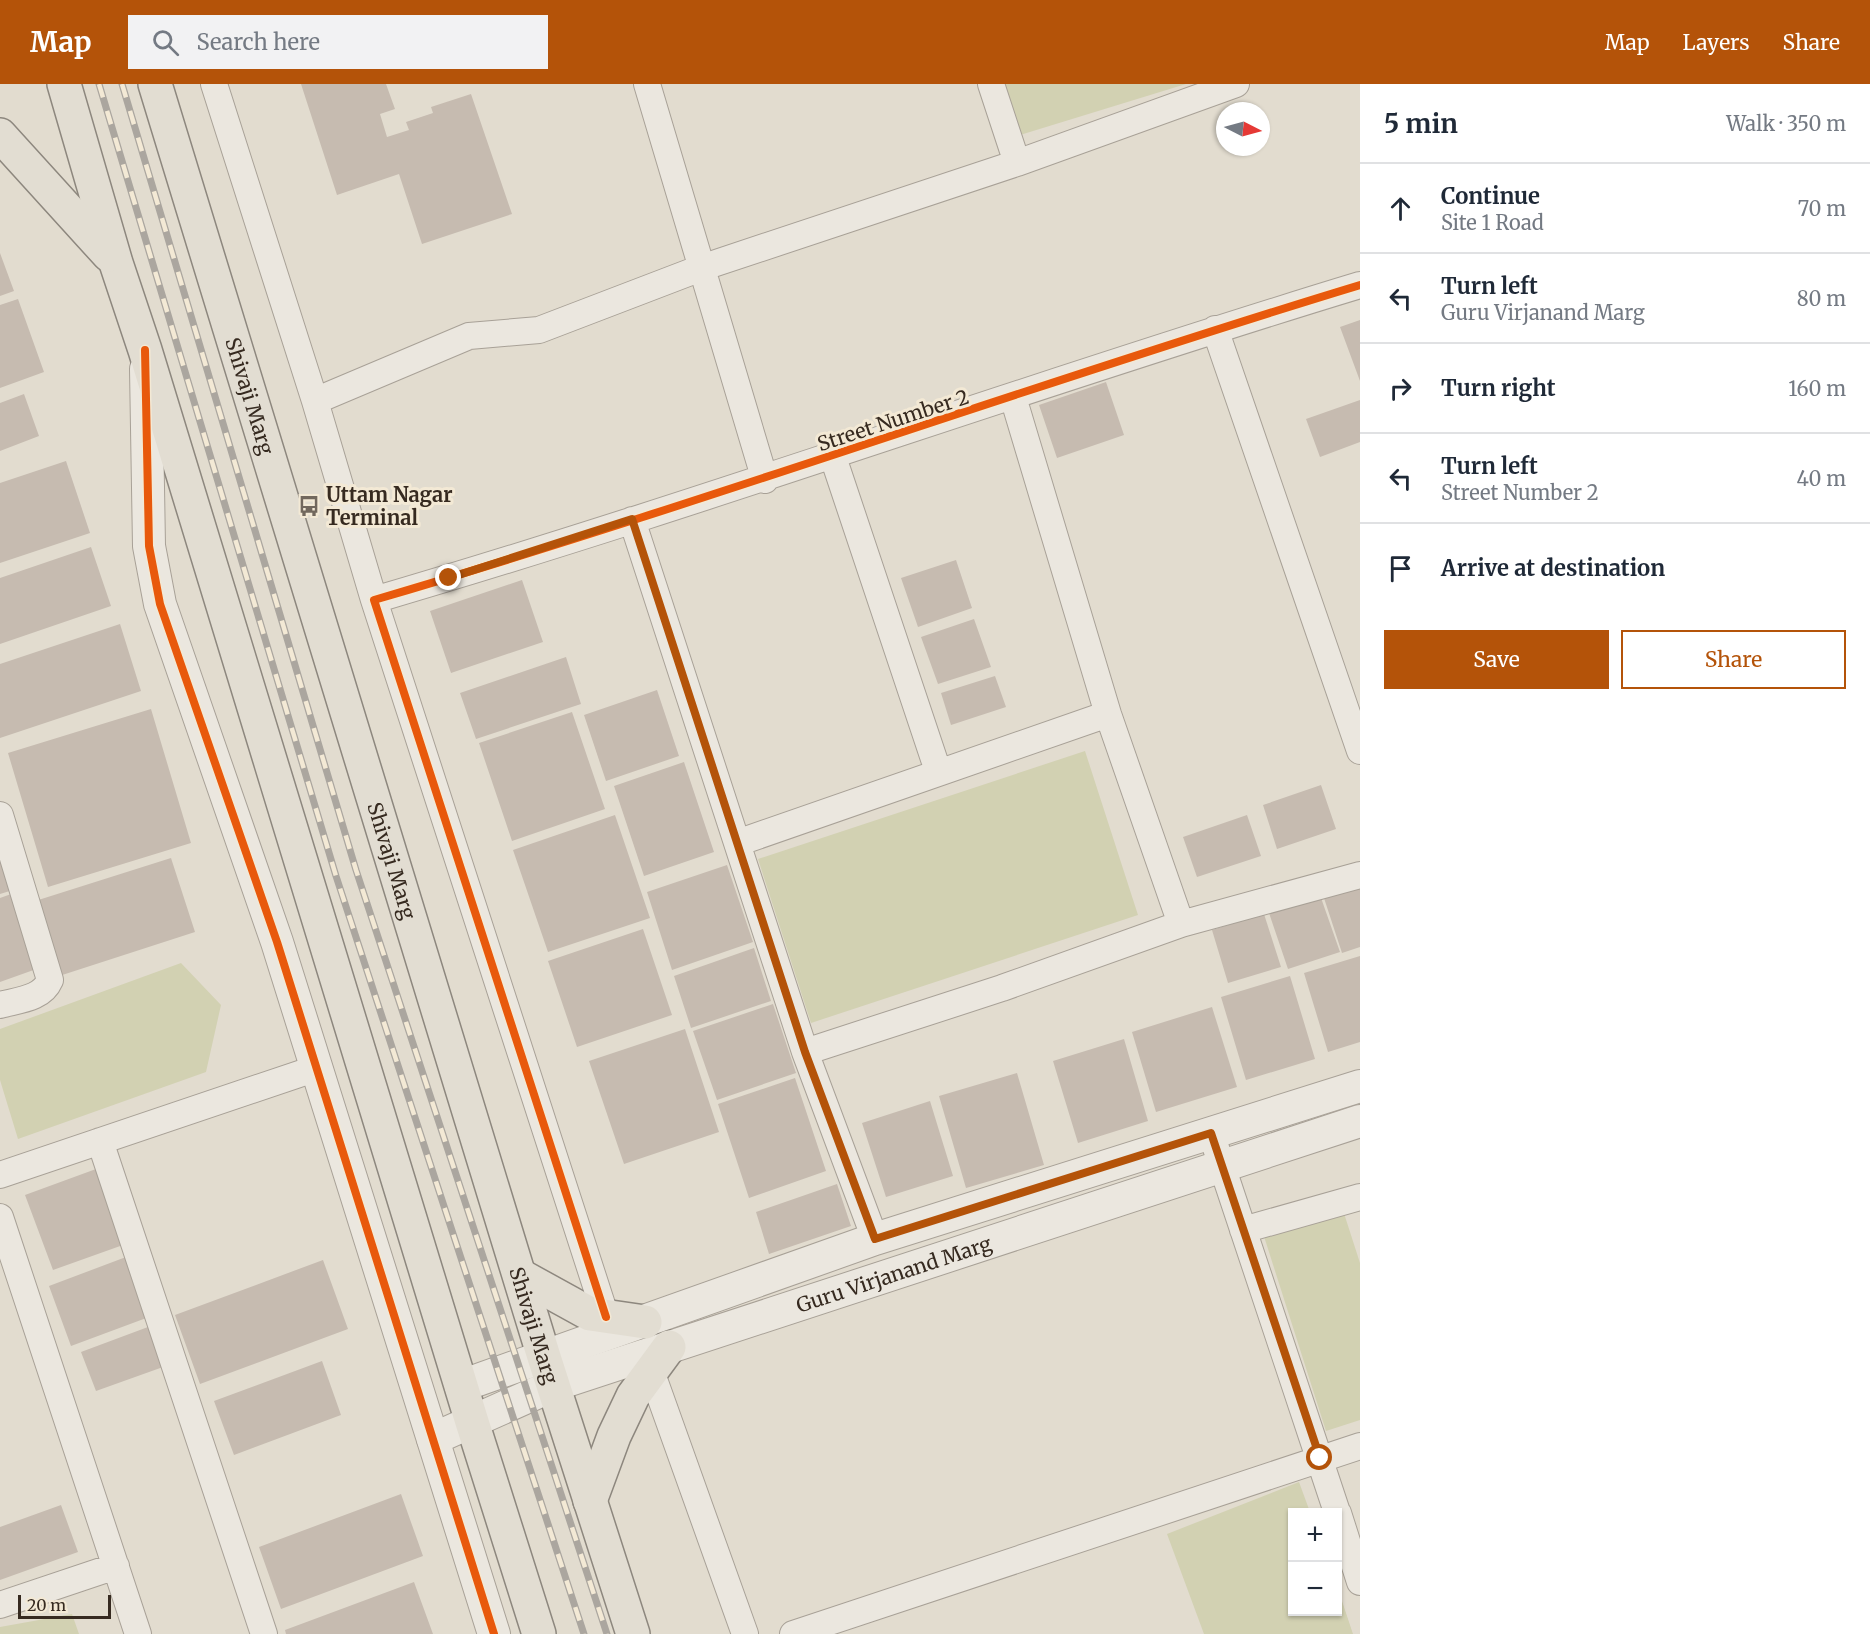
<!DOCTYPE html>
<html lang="en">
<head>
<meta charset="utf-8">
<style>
  :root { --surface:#fff; --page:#f2f2f3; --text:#1f2937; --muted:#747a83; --line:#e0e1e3; --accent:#b45309 }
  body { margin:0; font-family:Merriweather,serif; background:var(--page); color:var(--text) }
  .controls { position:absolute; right:18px; bottom:18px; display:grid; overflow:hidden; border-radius:0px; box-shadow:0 2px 4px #0004 }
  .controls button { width:54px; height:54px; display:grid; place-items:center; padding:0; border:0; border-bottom:2px solid var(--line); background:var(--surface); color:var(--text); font:30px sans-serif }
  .compass { position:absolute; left:1216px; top:18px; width:54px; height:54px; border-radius:50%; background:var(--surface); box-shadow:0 2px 4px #0004; rotate:96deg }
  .scale { position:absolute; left:18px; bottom:15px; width:93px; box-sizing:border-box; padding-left:6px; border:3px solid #362a20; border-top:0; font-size:16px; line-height:21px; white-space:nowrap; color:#362a20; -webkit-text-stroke:4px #f3e9d5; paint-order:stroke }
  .stop { position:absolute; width:18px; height:18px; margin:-14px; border:4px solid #b45309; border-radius:50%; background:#fff }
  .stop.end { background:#b45309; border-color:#fff; box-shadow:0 2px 6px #0008 }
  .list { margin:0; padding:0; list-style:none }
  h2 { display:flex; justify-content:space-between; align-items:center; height:78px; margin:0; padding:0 24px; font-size:26px }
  h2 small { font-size:20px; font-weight:400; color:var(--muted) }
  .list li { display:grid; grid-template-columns:39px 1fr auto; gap:18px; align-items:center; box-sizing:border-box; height:90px; padding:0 24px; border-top:2px solid var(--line) }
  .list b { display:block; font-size:22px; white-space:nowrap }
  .list p { margin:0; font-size:20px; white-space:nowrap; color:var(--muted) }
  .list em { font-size:20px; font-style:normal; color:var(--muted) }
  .actions { display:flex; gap:12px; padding:18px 24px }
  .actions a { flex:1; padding:14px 0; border:2px solid var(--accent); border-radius:0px; text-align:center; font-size:21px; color:var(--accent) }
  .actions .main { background:var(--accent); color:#fff }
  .icon { flex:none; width:33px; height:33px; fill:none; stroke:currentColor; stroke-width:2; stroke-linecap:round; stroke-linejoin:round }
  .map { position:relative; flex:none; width:1360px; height:1550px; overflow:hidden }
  header { display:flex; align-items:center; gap:36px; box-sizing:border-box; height:84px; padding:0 30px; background:var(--accent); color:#fff }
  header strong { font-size:28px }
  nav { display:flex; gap:33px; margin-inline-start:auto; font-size:21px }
  .search { width:420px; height:54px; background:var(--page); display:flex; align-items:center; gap:15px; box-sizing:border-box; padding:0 21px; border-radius:0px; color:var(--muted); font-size:22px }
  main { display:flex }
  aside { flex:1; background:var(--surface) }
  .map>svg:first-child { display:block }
  .green { fill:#d2d1b2 }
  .building { fill:#c6bbb0 }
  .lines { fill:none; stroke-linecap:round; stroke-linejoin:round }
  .minor-casing { stroke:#a8a197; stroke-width:28 }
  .tertiary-casing { stroke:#a8a197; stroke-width:34 }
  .primary-casing { stroke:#8d877e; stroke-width:36 }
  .minor { stroke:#ebe7df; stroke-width:26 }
  .tertiary { stroke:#ebe7df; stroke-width:32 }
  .primary { stroke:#e2ddd2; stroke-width:33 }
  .rail-casing { stroke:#aba69f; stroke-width:7 }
  .rail { stroke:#f3e9d5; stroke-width:4.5; stroke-dasharray:14; stroke-linecap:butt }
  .cycleway-casing { stroke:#f3e9d5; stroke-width:11 }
  .cycleway { stroke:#e8590c; stroke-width:8 }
  .route { stroke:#b45309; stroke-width:8 }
  .labels { text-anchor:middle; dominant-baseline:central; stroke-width:6; stroke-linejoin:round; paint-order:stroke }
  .street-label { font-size:20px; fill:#362a20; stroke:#f3e9d5 }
  .poi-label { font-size:20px; font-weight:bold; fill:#362a20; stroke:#f3e9d5; text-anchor:start }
</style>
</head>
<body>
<header>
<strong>Map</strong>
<div class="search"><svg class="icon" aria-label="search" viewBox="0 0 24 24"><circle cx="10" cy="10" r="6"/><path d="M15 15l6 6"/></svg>Search here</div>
<nav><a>Map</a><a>Layers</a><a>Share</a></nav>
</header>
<main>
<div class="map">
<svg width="1360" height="1550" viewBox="0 0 1360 1550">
  <rect width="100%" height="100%" fill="#e2dccf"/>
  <path class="green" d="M988,0H1186L1004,56Z
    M1085,667L1138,831L811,939L758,775Z
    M181,879L221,921L206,988L18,1055L0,996V945Z
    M1341,1120L1360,1179V1336L1326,1347L1262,1146Z
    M1299,1398L1310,1428H1292V1528H1338V1505L1353,1550H1204L1167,1450Z
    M72,1530L79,1550H0V1543Z"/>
  <path class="building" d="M301,0H386L395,25L380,30L387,53L409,46L406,38L433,29L431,23L471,10L512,130L422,160L399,90L337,111Z
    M0,169L14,207L0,212Z
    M18,215L44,288L0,304V221Z
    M1360,236V297L1340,243Z
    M1106,298L1124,351L1057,374L1039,321Z
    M24,310L39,352L0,367V319Z
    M1360,316V358L1320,373L1306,335Z
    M66,377L90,449L0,479V399Z
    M91,463L111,522L0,560V494Z
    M956,476L972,524L918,543L901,494Z
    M522,496L543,558L451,589L430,527Z
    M974,535L991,583L938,600L921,553Z
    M120,540L141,607L0,654V580Z
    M566,573L581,620L476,655L460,609Z
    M995,592L1006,623L951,641L941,609Z
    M657,606L679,672L606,697L584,631Z
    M151,625L191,759L48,803L8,669Z
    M572,628L605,725L512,757L479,659Z
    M684,678L714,768L644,792L614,702Z
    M1321,701L1336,745L1277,765L1263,721Z
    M615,731L650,834L548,868L513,766Z
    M1247,731L1261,772L1197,793L1183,753Z
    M0,765L13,806L0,810Z
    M171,774L195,848L56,893L32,818Z
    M727,781L753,858L672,886L647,808Z
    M1360,802V863L1342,869L1324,814Z
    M14,809L42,883L0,898V814Z
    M1320,811L1340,868L1288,885L1269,829Z
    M1264,830L1281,883L1228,899L1212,846Z
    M643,845L672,931L577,963L548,877Z
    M754,864L771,917L691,944L674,892Z
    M1360,872V958L1328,968L1304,889Z
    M1290,892L1315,975L1246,996L1221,913Z
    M773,920L796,989L717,1016L693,947Z
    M1212,923L1237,1003L1156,1028L1132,948Z
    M685,945L719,1048L624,1080L589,977Z
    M1124,955L1148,1037L1078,1059L1053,977Z
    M1017,989L1044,1081L966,1104L939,1012Z
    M795,994L826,1087L749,1114L718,1020Z
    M930,1017L953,1092L886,1113L862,1039Z
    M96,1085L123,1161L53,1186L25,1111Z
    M837,1100L851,1142L769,1170L756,1128Z
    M126,1173L149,1233L71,1262L49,1202Z
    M323,1176L348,1245L200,1300L175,1231Z
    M148,1243L163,1283L96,1307L81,1268Z
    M322,1277L341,1331L234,1371L214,1317Z
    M401,1410L423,1472L281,1525L259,1463Z
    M61,1421L78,1468L0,1496V1443Z
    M414,1498L433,1550H286L285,1546Z"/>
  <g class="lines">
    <defs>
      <path id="minor" d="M214,0L315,317L374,516
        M647,0L765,396
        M991,0L1017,79
        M1215,245L1360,667
        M1013,313L1108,630L1181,840
        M315,317L469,252L539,246L701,184L1017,79L1236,0
        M833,373L938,687
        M632,436L805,968L875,1155
        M0,731L50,896C42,915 18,916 0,921
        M737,759L1108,630
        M805,968L1002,904L1181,840L1360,791
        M1211,1049L1337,1428
        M100,1057L264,1550
        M0,1091L317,984
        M0,1133L138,1550
        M1243,1146L1360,1113
        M606,1233L374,516C705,419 1030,301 1360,201
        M651,1287L745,1550
        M1338,1429L1360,1498
        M0,1521L116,1482
        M793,1550L1360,1362"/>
      <g id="tertiary">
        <path d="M146,285L149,462L160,520L277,858L494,1550"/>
        <path d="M461,1302L875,1155L1360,1002"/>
        <path id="s1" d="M433,1355L554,1301L1360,1037"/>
      </g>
      <g id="primary">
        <path d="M64,0L116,179L145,266L472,1338L539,1550"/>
        <path id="s2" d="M155,0L544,1273L633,1550"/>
        <path d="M0,51L109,171"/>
        <path d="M521,1192L590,1230L645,1238"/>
        <path d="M590,1417L614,1352L633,1312L669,1263"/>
      </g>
    </defs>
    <use href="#minor" class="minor-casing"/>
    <use href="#tertiary" class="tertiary-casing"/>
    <use href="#primary" class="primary-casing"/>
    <use href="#minor" class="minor"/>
    <use href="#tertiary" class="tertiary"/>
    <use href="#primary" class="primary"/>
    <defs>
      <path id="rail" d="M99,0L336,792L584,1550
        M122,0L356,786L607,1550"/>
    </defs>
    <use href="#rail" class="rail-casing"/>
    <use href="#rail" class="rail"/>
    <defs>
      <path id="cycleway" d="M145,266L149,462L160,520L277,858L494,1550
        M606,1233L374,516C705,419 1030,301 1360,201"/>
    </defs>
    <use href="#cycleway" class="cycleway-casing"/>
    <use href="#cycleway" class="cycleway"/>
  </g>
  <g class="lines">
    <path class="route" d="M449,494L632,435L805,968L875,1155L1211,1049L1320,1374"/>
  </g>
  <defs>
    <symbol id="bus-bare" viewBox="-9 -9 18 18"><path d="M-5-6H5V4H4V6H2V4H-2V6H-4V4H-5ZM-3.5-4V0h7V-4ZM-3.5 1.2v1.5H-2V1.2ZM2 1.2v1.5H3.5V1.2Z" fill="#72685d" stroke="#f3e9d5" stroke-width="2.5" paint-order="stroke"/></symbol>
  </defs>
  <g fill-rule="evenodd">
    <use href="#bus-bare" x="294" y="407" width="30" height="30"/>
  </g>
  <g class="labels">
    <g class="street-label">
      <text stroke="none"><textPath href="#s2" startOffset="326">Shivaji Marg</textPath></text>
      <text transform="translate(893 336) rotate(-18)">Street Number 2</text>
      <text stroke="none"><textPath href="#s2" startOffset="812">Shivaji Marg</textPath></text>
      <text stroke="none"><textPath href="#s1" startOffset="490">Guru Virjanand Marg</textPath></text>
      <text stroke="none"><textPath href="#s2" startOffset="1298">Shivaji Marg</textPath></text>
    </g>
    <g class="poi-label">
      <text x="326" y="410">Uttam Nagar<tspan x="326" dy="23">Terminal</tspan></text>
    </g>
  </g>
</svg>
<div class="controls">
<button>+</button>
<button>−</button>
</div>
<svg class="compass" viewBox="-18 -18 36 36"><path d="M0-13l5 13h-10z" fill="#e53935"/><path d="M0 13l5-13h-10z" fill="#747a83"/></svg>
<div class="scale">20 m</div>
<div class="stop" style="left:1320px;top:1374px"></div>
<div class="stop end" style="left:449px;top:494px"></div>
</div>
<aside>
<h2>5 min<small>Walk · 350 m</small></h2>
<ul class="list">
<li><svg class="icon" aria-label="ahead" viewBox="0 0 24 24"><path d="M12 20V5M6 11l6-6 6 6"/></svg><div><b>Continue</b><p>Site 1 Road</p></div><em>70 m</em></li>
<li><svg class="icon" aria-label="left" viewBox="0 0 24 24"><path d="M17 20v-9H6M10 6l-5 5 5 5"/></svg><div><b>Turn left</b><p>Guru Virjanand Marg</p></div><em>80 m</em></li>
<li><svg class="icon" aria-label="right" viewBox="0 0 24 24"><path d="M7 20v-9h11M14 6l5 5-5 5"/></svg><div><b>Turn right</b></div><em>160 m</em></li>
<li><svg class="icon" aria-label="left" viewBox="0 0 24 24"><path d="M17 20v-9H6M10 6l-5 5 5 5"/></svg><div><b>Turn left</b><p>Street Number 2</p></div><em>40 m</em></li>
<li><svg class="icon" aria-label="arrive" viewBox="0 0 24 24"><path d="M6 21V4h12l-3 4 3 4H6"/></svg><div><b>Arrive at destination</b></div></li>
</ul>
<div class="actions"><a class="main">Save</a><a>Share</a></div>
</aside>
</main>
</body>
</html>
